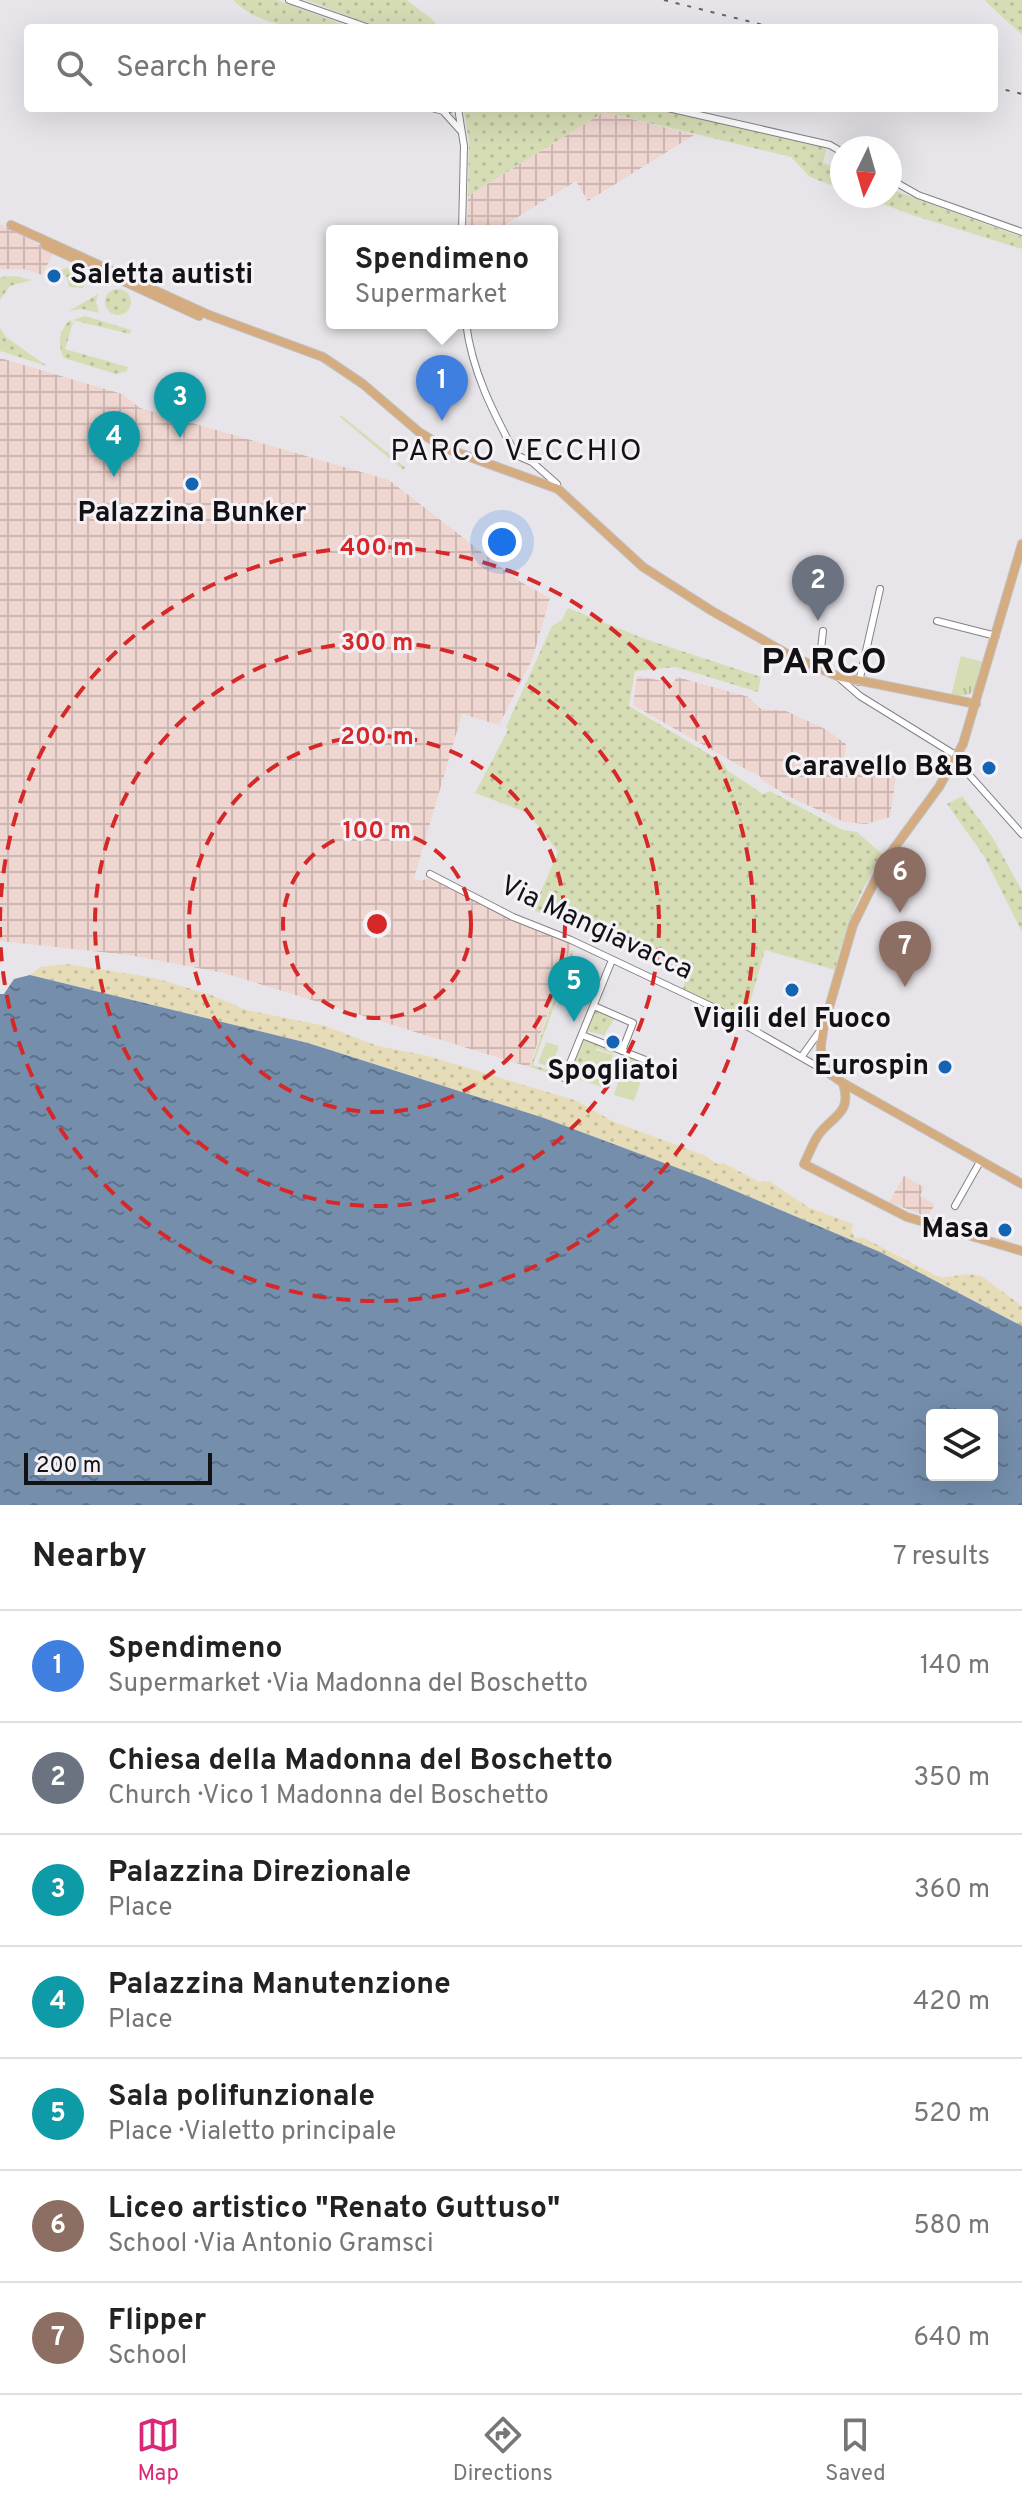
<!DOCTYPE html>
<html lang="en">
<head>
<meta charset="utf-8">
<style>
  :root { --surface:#fff; --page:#f2f2f2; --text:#222; --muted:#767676; --line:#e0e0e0; --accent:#db2777 }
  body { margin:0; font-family:Overpass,sans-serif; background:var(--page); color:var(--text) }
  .controls { position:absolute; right:24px; bottom:24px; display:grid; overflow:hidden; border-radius:8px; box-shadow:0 8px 32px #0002 }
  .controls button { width:72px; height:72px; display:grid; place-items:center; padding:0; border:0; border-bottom:2px solid var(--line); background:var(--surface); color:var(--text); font:40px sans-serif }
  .compass { position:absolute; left:830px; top:136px; width:72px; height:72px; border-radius:50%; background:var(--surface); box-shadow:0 8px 32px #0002; rotate:185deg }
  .scale { position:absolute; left:24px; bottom:20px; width:188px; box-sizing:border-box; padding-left:8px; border:4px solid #121113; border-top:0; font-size:22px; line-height:28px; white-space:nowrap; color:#121113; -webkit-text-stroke:6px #f5f2f7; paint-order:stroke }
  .you { position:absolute; left:502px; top:542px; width:28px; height:28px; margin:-20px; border:6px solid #fff; border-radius:50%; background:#1a73e8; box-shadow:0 0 0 12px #1a73e833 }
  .badge { display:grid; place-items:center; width:52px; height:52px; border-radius:50%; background:var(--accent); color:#fff; font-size:26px; font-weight:700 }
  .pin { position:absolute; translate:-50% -66px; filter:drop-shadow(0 2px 4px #0008) }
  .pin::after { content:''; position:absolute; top:42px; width:28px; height:24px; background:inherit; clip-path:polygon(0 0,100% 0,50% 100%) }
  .popup { position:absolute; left:326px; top:225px; width:232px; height:104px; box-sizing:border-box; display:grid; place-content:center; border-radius:8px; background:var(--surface); filter:drop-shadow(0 2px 6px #0005); font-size:26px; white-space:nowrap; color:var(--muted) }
  .popup b { font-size:30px; color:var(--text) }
  .popup::after { content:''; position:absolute; left:50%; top:100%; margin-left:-16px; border:16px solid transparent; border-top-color:var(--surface) }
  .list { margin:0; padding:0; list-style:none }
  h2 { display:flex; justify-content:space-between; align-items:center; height:104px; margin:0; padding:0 32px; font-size:34px }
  h2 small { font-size:26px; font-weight:400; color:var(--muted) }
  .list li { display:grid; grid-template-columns:52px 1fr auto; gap:24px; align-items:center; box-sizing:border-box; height:112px; padding:0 32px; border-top:2px solid var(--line) }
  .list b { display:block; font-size:30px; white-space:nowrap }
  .list p { margin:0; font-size:26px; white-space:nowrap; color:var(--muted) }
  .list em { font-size:26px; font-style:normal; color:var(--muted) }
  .icon { flex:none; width:44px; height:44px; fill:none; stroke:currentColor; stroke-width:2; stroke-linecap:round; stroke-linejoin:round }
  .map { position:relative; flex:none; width:1022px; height:1505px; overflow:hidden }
  .search { position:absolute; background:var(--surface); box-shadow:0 8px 32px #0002; left:24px; right:24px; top:24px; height:88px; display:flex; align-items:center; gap:20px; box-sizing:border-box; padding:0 28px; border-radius:8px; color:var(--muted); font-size:30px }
  .sheet { height:888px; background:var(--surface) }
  nav { display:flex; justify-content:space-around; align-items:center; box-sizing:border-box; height:112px; border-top:2px solid var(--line); background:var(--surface); font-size:22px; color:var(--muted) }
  nav a { display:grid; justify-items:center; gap:4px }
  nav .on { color:var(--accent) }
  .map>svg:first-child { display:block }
  .industrial { fill:url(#industrial-grid) }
  .grass { fill:url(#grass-dots) }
  .sand { fill:url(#sand-dots) }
  .park { fill:url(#park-tufts) }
  .pitch { fill:#d6ddb5 }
  .water { fill:url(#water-ripples); fill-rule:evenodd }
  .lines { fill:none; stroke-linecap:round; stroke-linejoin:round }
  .minor-casing { stroke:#848186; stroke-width:8 }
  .major-casing { stroke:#c1c1c2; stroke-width:10 }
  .minor { stroke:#fff; stroke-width:6 }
  .major { stroke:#d4ac80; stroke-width:8 }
  .rail { stroke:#646366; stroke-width:2; stroke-dasharray:4 8; stroke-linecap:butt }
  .ring { fill:none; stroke:#d62828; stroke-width:4; stroke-dasharray:14 10 }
  .poi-dot { fill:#1365b3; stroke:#f5f2f7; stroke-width:3 }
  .labels { text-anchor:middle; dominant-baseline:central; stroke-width:6; stroke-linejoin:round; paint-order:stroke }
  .poi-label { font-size:28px; font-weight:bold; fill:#121113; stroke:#f5f2f7 }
  .street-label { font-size:28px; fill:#121113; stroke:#f5f2f7 }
  .neighbourhood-label { font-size:30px; letter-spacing:2px; fill:#121113; stroke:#f5f2f7 }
  .district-label { font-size:36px; font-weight:bold; letter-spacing:2px; fill:#121113; stroke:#f5f2f7 }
  .centre { fill:#d62828; stroke:#f5f2f7; stroke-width:4 }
  .ring-label { font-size:24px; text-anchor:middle; font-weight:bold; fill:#d62828; stroke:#f5f2f7; stroke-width:6; stroke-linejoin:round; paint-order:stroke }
</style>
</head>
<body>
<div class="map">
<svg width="1022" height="1505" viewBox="0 0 1022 1505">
  <defs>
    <pattern id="industrial-grid" width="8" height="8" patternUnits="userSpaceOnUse" patternTransform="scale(2)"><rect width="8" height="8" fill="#f0d6d0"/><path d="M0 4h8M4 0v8" fill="none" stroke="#cdb7b2"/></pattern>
    <pattern id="grass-dots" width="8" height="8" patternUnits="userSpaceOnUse" patternTransform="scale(2)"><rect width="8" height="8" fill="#d6ddb5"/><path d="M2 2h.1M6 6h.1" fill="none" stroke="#b7bd9b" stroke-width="1.8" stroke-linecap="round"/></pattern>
    <pattern id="sand-dots" width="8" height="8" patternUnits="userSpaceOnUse" patternTransform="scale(2)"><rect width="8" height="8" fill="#e6ddb8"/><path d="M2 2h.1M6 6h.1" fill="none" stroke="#c4bd9d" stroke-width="1.8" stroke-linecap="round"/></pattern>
    <pattern id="park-tufts" width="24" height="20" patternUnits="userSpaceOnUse" patternTransform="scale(2)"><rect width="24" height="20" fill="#d6ddb5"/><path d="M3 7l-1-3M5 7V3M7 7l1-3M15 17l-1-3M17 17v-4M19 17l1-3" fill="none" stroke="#b7bd9b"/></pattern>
    <pattern id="water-ripples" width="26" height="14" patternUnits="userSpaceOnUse" patternTransform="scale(2)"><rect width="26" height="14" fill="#748eac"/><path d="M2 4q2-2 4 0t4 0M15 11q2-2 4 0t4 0" fill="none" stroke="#5e738b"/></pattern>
  </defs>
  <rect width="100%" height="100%" fill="#e8e5ea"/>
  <path class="industrial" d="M604,112L694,135L588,201L576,181L495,231L467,230L468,196Z
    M0,224L54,252L42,275L23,269H0Z
    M0,358L122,394L140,408L389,480L519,581L550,598L532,660L499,725L462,714L414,878L421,881L429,878L512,920L572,944L529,1067L224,973L129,955L0,941Z
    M637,676L673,683L677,677L749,697L761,709L786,711L825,729L846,744L844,762L879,766L896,778L890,817L866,824L844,822L790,797L763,781L758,774L749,771L633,705Z
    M904,1176L924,1187L920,1196L935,1204L928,1217L889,1202Z"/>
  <path class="grass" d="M233,0H277L353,28C310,28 266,32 233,0Z
    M306,0H407L434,21L438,28H379Z
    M984,0H1022V35Z
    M463,108H652L827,146L823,163L842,171V189L810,177L791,157L604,112L468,196L469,141Z
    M890,189L1022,237V249L912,215L861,196H890Z
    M68,268L85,274L87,280L83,288L69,287L67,277L55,271Z
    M14,276L32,280L10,286L0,300V277Z
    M105 302a13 13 0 1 1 26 0a13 13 0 1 1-26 0Z
    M98,294L96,302L99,313L82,309L69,311Z
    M85,316L131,330L130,334L72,320Z
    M70,320L73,323L65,349L128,367L127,371L116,374L64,358C57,346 59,329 70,320Z
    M0,328L6,337L47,366L0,351Z
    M341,415L405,467L403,470L340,417Z
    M568,608L645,639L761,677L758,692L676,667L635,671L629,706L722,762L728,771L763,794L770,791L843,830L857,832L882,854C860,892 844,928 835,970L765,950L748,1010L742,1018L683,989L687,974L567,915L551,917L533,910L558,852L528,813L475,793L508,730L506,727L552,626L562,620Z
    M962,796L993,838L1022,891V932L984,856L947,804Z
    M571,950L574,951L533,1065L565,1076L564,1078L530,1067Z
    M595,1009L615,1018L604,1035L586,1031Z
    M582,1038L614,1050L613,1054L597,1048L590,1069L573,1064Z"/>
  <path class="sand" d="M67,964L155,978L211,995L247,1010L325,1026L378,1046L428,1056L577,1101L614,1122L704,1155L717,1164L724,1163L759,1182L769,1181L808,1207L853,1224L851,1230L855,1238H864L941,1278L967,1274L981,1276L1022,1306V1326L880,1252L707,1179L544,1118L308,1043L30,975L40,967Z"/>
  <path class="park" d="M961,656L983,662L976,689L968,695L951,696Z"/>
  <path class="pitch" d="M546,1042L559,1046L551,1067L538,1063Z
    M596,1050L613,1055L602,1087L568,1076L573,1064L590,1069Z
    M626,1056L647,1063L634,1101L614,1095Z"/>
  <path class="water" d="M30,975L308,1043L544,1118L707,1179L880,1252L1022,1326V1505H0V994H4L14,979ZM932,1415H992V1475H932Z"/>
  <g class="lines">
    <defs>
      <path id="minor" d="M289,0L369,28
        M432,108L443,111L453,108
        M458,108L464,146L462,231
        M668,108L830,145L842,152
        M443,111L460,130
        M890,179L918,195L1022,232
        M466,323C472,372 493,412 516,455L532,462L557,484L558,489
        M937,621L996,636
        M819,668L823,631
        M837,676L860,696L957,756
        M859,682L880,589
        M956,760L1022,834
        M430,874L513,917L571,940L715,1008L827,1072
        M594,1006L633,1023L622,1051
        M582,1035L648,1061
        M802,1056L822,1028
        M564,1078L612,960
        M955,1206L981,1160"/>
      <path id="major" d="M11,225L209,315L323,357L363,384L419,432L445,448L558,489L643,567L712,611L791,656L837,676L976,704
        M45,245L199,316
        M1022,544L963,744L939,787L884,862L853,925L824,1025L821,1045V1059L827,1072L843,1083L1022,1184
        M843,1083C852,1113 835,1114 819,1134C813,1142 809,1154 804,1164L907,1217L1022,1251"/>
    </defs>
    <use href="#minor" class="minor-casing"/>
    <use href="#major" class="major-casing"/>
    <use href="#minor" class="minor"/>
    <use href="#major" class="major"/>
    <path class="rail" d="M664,0L775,28
      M994,87L1022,94"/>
  </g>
  <g class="ring">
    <circle cx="377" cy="924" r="94"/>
    <circle cx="377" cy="924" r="188"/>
    <circle cx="377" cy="924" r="282"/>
    <path d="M0 921A377 377 0 1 1 0 927"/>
  </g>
  <g class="poi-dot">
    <circle cx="54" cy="276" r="8"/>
    <circle cx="192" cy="484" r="8"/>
    <circle cx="989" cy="768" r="8"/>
    <circle cx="792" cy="990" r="8"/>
    <circle cx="613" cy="1042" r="8"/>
    <circle cx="945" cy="1067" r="8"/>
    <circle cx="1005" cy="1230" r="8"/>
  </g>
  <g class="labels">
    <g class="poi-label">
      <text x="70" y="276" text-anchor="start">Saletta autisti</text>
      <text x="192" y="514">Palazzina Bunker</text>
      <text x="973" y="768" text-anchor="end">Caravello B&amp;B</text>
      <text x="792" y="1020">Vigili del Fuoco</text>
      <text x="929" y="1067" text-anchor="end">Eurospin</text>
      <text x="613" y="1072">Spogliatoi</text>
      <text x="989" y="1230" text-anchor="end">Masa</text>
    </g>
    <g class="street-label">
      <text transform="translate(596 929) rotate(25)">Via Mangiavacca</text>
    </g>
    <g class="neighbourhood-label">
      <text x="517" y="452">PARCO VECCHIO</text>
    </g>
    <g class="district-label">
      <text x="825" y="664">PARCO</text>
    </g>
  </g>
  <circle cx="377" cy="924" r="12" class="centre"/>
  <g class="ring-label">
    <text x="377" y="555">400 m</text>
    <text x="377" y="650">300 m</text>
    <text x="377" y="744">200 m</text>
    <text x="377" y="838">100 m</text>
  </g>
</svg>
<div class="controls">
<button><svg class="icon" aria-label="layers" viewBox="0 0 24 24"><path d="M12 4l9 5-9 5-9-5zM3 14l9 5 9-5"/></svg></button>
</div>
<svg class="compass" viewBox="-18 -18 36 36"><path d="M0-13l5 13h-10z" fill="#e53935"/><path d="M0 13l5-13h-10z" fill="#767676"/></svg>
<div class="scale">200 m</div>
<div class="you"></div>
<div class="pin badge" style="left:442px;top:421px;background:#3f7fe0">1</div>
<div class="popup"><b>Spendimeno</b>Supermarket</div>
<div class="pin badge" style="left:818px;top:621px;background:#6b7280">2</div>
<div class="pin badge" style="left:180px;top:438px;background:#0f9aa8">3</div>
<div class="pin badge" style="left:114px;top:477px;background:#0f9aa8">4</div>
<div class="pin badge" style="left:574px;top:1022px;background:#0f9aa8">5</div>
<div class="pin badge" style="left:900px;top:913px;background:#8d6e63">6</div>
<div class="pin badge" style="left:905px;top:987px;background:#8d6e63">7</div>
<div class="search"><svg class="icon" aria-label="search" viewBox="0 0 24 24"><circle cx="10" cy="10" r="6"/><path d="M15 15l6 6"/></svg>Search here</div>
</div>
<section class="sheet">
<h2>Nearby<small>7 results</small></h2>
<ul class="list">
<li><span class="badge" style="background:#3f7fe0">1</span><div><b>Spendimeno</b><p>Supermarket · Via Madonna del Boschetto</p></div><em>140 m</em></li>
<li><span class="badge" style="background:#6b7280">2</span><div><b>Chiesa della Madonna del Boschetto</b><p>Church · Vico 1 Madonna del Boschetto</p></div><em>350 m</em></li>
<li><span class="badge" style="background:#0f9aa8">3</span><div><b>Palazzina Direzionale</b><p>Place</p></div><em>360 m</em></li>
<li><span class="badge" style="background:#0f9aa8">4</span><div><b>Palazzina Manutenzione</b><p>Place</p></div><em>420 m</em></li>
<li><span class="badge" style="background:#0f9aa8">5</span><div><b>Sala polifunzionale</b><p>Place · Vialetto principale</p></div><em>520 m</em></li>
<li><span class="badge" style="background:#8d6e63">6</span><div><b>Liceo artistico &quot;Renato Guttuso&quot;</b><p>School · Via Antonio Gramsci</p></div><em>580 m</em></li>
<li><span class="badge" style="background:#8d6e63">7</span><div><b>Flipper</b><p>School</p></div><em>640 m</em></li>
</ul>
</section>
<nav>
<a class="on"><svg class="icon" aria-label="map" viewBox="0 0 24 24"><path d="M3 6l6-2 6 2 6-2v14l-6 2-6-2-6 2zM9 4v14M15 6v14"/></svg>Map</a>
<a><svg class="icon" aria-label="directions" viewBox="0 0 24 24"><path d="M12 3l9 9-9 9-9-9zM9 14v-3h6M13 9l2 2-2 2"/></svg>Directions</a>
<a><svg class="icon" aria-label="saved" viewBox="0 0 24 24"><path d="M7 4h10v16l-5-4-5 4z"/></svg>Saved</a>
</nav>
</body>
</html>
